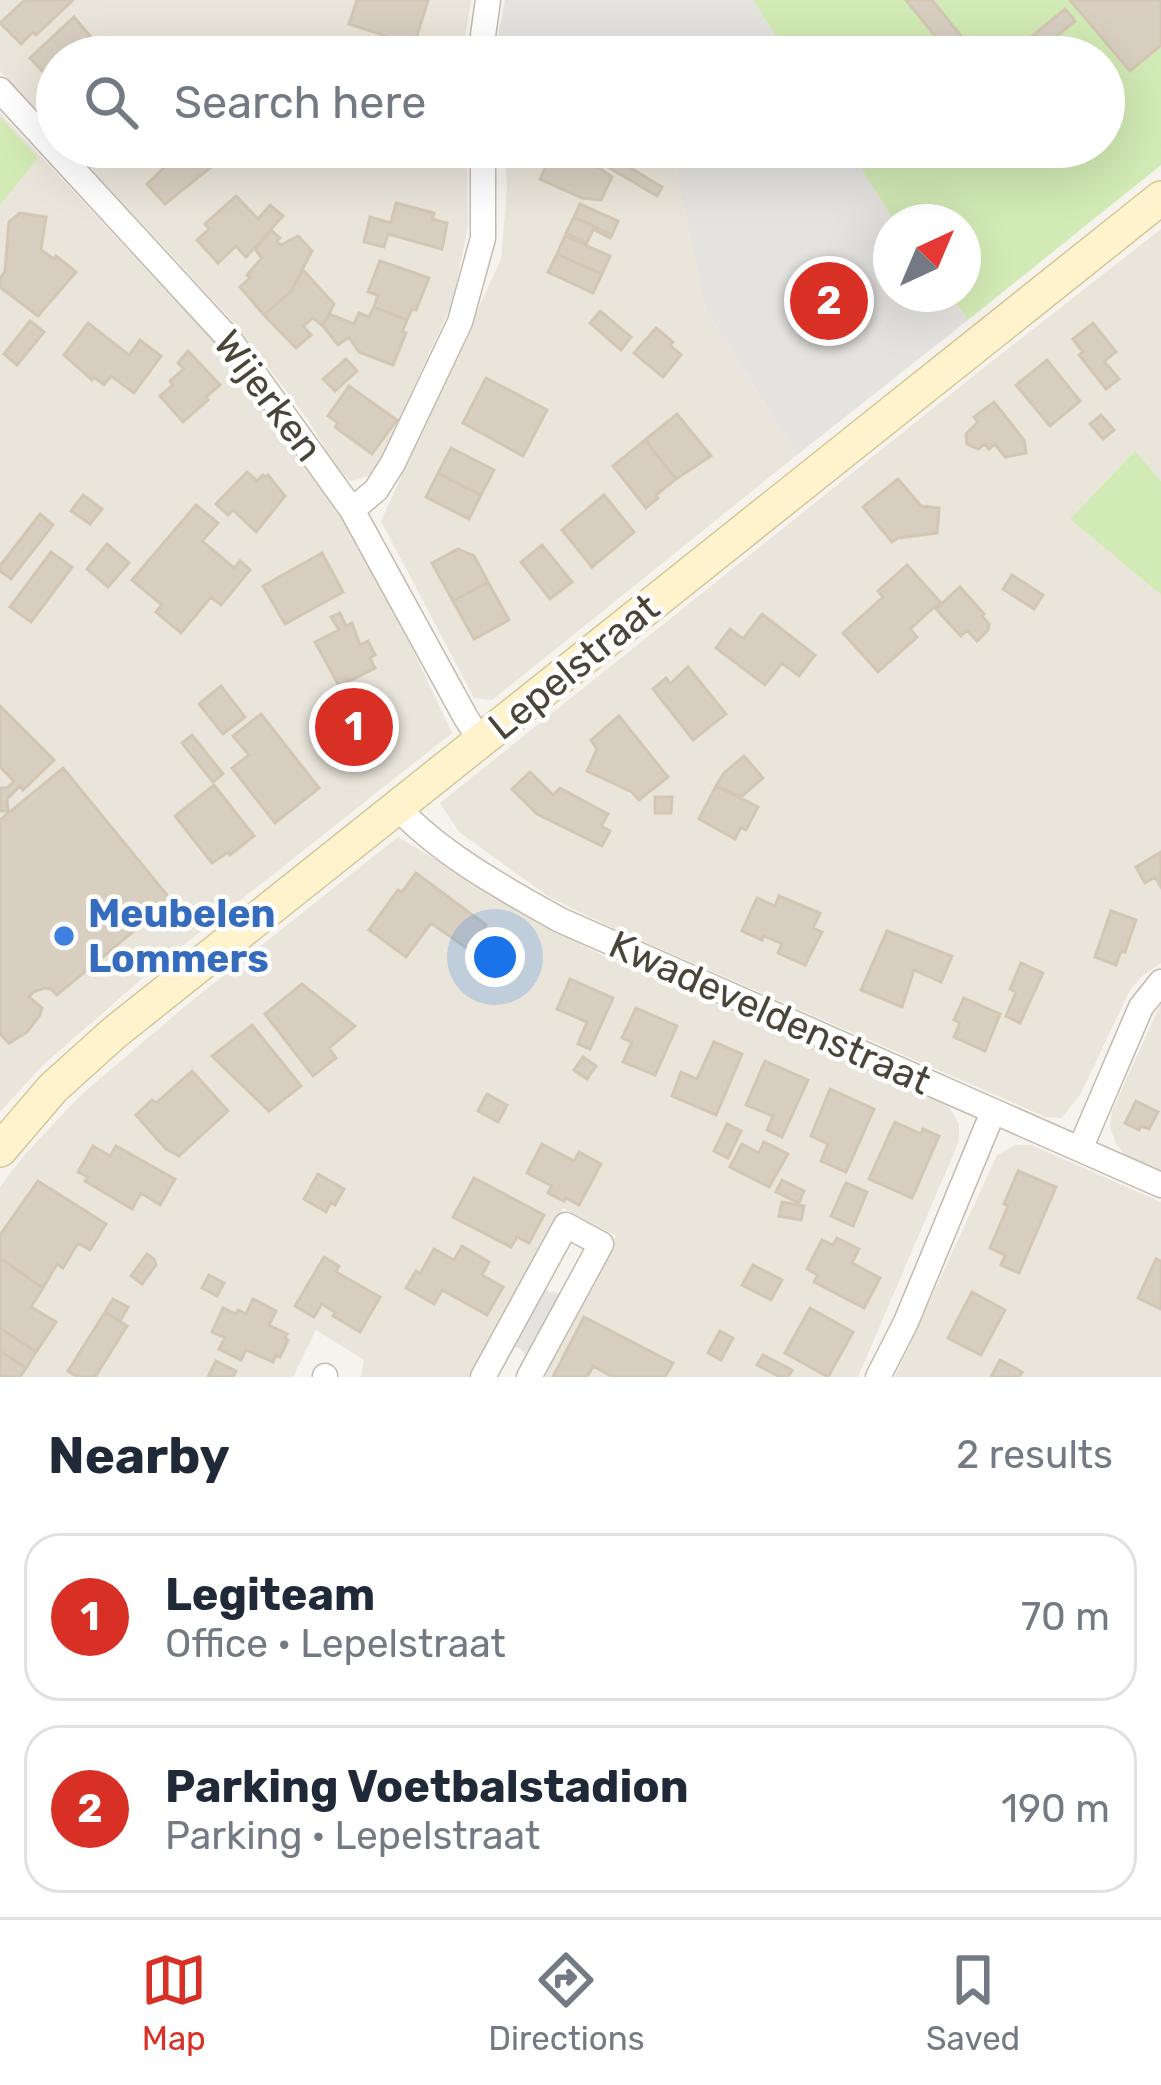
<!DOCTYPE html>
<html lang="en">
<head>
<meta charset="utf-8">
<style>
  :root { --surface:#fff; --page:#f2f2f3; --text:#1f2937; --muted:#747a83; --line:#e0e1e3; --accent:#d93025 }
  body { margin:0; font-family:Rubik,sans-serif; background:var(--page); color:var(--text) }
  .compass { position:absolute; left:873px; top:204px; width:108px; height:108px; border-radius:50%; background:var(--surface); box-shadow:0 12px 48px #0002; rotate:44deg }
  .you { position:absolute; left:495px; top:957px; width:42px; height:42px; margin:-30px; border:9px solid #fff; border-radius:50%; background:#1a73e8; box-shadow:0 0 0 18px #1a73e833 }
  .badge { display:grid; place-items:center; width:78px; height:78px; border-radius:50%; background:var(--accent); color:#fff; font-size:39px; font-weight:700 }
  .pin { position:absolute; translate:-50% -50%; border:6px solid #fff; box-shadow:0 3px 12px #0006 }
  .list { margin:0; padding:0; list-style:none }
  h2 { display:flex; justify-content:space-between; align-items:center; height:156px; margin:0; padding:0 48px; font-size:51px }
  h2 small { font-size:39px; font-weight:400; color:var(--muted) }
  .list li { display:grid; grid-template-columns:78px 1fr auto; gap:36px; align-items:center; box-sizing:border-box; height:168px; margin:0 24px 24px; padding:0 24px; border:3px solid var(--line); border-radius:36px }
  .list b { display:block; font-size:45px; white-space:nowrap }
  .list p { margin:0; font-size:39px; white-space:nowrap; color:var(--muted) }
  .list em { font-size:39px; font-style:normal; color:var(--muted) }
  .icon { flex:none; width:66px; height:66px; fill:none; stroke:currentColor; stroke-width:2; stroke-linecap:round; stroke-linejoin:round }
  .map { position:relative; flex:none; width:1161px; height:1377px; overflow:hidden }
  .search { position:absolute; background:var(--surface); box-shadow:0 12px 48px #0002; left:36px; right:36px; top:36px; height:132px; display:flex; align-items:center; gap:30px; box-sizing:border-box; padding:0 42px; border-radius:66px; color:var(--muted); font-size:45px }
  .sheet { height:540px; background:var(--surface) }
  nav { display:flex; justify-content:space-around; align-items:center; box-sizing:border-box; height:168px; border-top:3px solid var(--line); background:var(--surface); font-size:33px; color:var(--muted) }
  nav a { display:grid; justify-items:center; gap:6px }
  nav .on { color:var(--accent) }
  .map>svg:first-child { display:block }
  .residential { fill:#eae5da }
  .green { fill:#d2eab5 }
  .parking { fill:#e5e3e0 }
  .building { fill:#d8cfc1; stroke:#d3c7b4; stroke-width:3 }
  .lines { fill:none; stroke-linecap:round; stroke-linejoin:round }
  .street-casing { stroke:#c2bbae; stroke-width:27 }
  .secondary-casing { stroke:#d6c79b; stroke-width:36 }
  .street { stroke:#fff; stroke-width:24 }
  .secondary { stroke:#fff3cd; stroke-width:33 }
  .shop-dot { fill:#3f7fe0; stroke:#fff; stroke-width:4.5 }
  .labels { text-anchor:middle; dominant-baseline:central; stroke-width:9; stroke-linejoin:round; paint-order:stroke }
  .street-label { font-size:39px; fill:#4b4439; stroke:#fff }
  .shop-label { font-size:39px; font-weight:bold; fill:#366cbe; stroke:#fff; text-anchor:start }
</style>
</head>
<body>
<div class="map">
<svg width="1161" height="1377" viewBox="0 0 1161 1377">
  <rect width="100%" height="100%" fill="#f6f3ec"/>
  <path class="residential" d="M0,0H471L462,57H57V132L0,71Z
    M0,113L207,334L254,390L299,450L344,521L402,627L452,733L152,970L43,1065L0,1112Z
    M71,147H467L468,227L452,304L377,468L368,476L350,481L336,468L309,421L236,325Z
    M505,147H668L674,149L705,308L797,455L492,700L474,698L381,521L501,259L507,189Z
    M1161,229V481L1134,452L1070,519L1161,595V963L1142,976L1130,990L1080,1095L1062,1118L1046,1117L615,929L549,897L459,832L440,803L991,362Z
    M398,837L533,918L607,958L948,1105L959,1124V1141L858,1377H541L616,1236L563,1208L470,1377H361L364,1360L316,1330L293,1377H0V1187L26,1153L82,1094L189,1003Z
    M1161,1003V1171L1126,1156L1116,1144L1110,1127L1112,1111Z
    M1016,1145H1031L1161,1202V1377H895L997,1155Z"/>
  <path class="green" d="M753,0H1161V165L968,320L949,294H963V222H895L847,147H1104V57H789Z
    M0,117L38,158L0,205Z
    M1135,451L1161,481V595L1070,519Z"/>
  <path class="parking" d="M505,0H753L789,57H499L498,35Z
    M669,147H847L895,222H891V294H949L968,320L797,455L705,308L673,149Z
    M544,1284L548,1292L560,1293L525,1360L524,1352L519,1348L513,1347L508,1351Z"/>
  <path class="building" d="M25,0H73L36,35L33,32L21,44L0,23Z
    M357,0H428L414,45L349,24Z
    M906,0H932L978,57H952Z
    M1070,0H1161V45L1130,71Z
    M1065,9L1075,21L1031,57H1007Z
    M74,17L90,36L68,57H57V67L47,76L30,58Z
    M202,147L216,163L165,204L147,184L171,161L159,148Z
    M551,147H587L602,154L597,166L612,177L601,200L582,198L540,179L553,152L550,150Z
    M614,158L662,187L657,196L608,167Z
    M236,196L258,219L270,205L283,216L246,257L236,246L218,263L197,240L209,229L205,224Z
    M396,203L434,213L432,219L447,223L442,249L388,234L384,247L364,242L370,217L391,223Z
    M580,204L618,221L612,235L574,217Z
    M20,213L46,217L41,250L54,259L56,256L76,272L38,316L0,287V278L5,272L9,222Z
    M574,217L612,235L610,238L593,229L587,243L566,233Z
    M271,230L280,238L277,241L281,245L298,236L312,251L291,291L264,315L240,287L250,278L247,275L262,258L255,249Z
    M565,236L610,256L602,274L557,254Z
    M557,254L602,274L593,293L548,272Z
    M380,261L429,278L416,310L412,309L407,320L374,307L378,295L368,292Z
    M303,270L334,304L323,326L313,318L303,326L311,335L296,348L264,315L291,291Z
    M374,307L407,320L402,332L406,333L393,365L359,352L349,337L338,345L323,326L329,314L354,324L359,313L369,317Z
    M600,311L631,337L621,350L590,323Z
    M30,321L44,332L17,365L4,354Z
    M88,323L129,355L140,340L161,356L134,393L111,376L104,385L94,377L92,380L64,355Z
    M1093,323L1116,352L1104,361L1119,379L1106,389L1079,355L1083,352L1073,339Z
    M656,328L673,342L670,345L681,355L663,377L634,353Z
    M188,351L220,385L206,397L208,400L183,422L160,396L173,385L170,381L184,369L178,363Z
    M346,359L357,371L335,391L323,379Z
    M1047,360L1080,401L1050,426L1016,385Z
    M486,378L547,410L523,456L463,423Z
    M349,386L397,420L372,454L335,427L338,423L328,416Z
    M994,402L1024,440L1026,453L1005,457L995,444L989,449L985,444L978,449L967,444L966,434L978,422L974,417Z
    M677,414L711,456L676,479L645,440Z
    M1101,415L1114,430L1103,439L1090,424Z
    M645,440L676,479L656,495L658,498L646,508L613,466Z
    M451,448L494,470L481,495L438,473Z
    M247,472L257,481L263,475L265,477L268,475L285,496L256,532L233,510L228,515L216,504Z
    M438,473L481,495L469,519L426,497Z
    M898,479L921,506L939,508L937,533L898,538L892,542L863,507Z
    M83,495L102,509L90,524L71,511Z
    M604,495L634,532L592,567L562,530Z
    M196,505L218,523L202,541L234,568L240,561L250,570L221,605L211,597L181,633L156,612L162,605L132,580Z
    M40,514L53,525L11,579L0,571V566Z
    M107,544L129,563L108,587L87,569Z
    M542,545L572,582L550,599L521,562Z
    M458,549L474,556L488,582L453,601L432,563Z
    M51,552L72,567L31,622L10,607Z
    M322,553L343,592L285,624L263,586Z
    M907,565L940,602L910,629L917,637L878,672L843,633L883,597L878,591Z
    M1012,575L1043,595L1034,609L1003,589Z
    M488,582L509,620L474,639L453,601Z
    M960,587L984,614L982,616L989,624L988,630L977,641L967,630L961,636L936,609Z
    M340,613L346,626L352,623L360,645L368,641L375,655L370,658L375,668L339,686L315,642L339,630L331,617Z
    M762,614L815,655L799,676L782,663L765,685L716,648L730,629L743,639Z
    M688,667L726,714L693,740L653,689L666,678L670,684Z
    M221,686L245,717L223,734L199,704Z
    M366,687L396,723L343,767L313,731Z
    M0,706L54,760L23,790L20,786L7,799L8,811H0V788H7L14,781L0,767Z
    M261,714L319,788L275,823L232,768L249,755L233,736Z
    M619,716L668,777L639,800L632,792L587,771L597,749L591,740Z
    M192,735L223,774L213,782L182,743Z
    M744,756L763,778L741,797L716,786L724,773Z
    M63,768L171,900L57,995L51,989L44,988L33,992L29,997L42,1008L40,1015L27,1032L9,1043L0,1034V820Z
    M530,772L553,795L560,788L608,814L601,826L610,831L602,846L537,814L512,789Z
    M214,785L254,836L230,855L228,852L212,863L175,816Z
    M716,786L758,807L746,830L741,827L735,839L699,819Z
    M655,797H672L671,813H655Z
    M1161,852V887L1155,877L1145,883L1136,867Z
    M416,873L486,925L468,949L431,923L406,957L369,930L398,890L402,892Z
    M779,896L820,913L813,928L822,932L805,965L778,953L782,944L764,936L762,940L742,931L757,898L775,906Z
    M1111,911L1136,920L1125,952L1121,951L1116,965L1095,957Z
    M887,931L952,956L941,982L914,970L902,1007L861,990Z
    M1021,963L1043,973L1020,1023L1006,1016L1016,992L1010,989Z
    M570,979L613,998L590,1049L578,1044L587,1022L557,1009Z
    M302,984L355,1026L329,1048L336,1058L313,1076L265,1014Z
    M964,998L1000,1014L985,1051L954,1037L960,1023L954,1020Z
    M636,1008L677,1026L655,1075L623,1062L632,1042L622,1038Z
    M252,1025L301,1086L269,1111L212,1056Z
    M714,1042L742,1054L716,1115L672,1096L681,1072L697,1079Z
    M583,1057L596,1066L587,1079L574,1070Z
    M765,1061L808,1080L782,1137L767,1130L773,1116L746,1105Z
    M192,1071L228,1111L179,1156L166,1149L136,1115L152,1100L156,1103Z
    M830,1089L874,1109L846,1172L821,1161L828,1144L811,1136Z
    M487,1094L507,1105L498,1122L478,1111Z
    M1136,1101L1158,1112L1149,1129L1141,1126L1139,1130L1125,1123Z
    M895,1122L921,1134L923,1129L939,1136L912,1198L869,1179Z
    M727,1124L741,1131L728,1158L714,1151Z
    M764,1142L788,1154L769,1187L730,1167L742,1144L759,1153Z
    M542,1144L574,1161L579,1152L601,1164L579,1205L566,1198L564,1201L548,1193L552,1186L527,1173Z
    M93,1146L110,1156L116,1146L175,1179L160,1205L141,1193L132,1209L85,1181L88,1177L78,1172Z
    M1018,1171L1056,1187L1019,1273L1001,1265L1005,1255L990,1248L1008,1206L1004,1204Z
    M318,1174L344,1189L335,1205L331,1202L326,1212L304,1199Z
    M474,1178L544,1215L529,1243L517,1237L511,1247L453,1217Z
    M782,1180L804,1191L799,1203L776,1192Z
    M38,1181L106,1224L90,1250L78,1243L63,1268L57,1264L43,1288L0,1258V1235Z
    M846,1183L867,1192L853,1226L831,1216Z
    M782,1202L804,1206L801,1220L779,1216Z
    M837,1238L859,1249L852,1263L880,1278L864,1308L814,1282L818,1275L807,1269L822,1240L833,1245Z
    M462,1246L489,1262L482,1275L503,1287L487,1315L442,1290L434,1304L406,1288L416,1271L420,1274L434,1249L454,1260Z
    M147,1254L154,1259L156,1265L142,1284L131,1276Z
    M324,1257L339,1266L336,1272L380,1297L360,1332L333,1316L335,1312L322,1304L314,1317L295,1306Z
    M0,1258L43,1288L31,1307L56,1322L36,1352L0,1328Z
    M1156,1259L1161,1261V1309L1138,1298Z
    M753,1265L782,1280L771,1300L742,1285Z
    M209,1275L224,1283L217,1296L202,1288Z
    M972,1292L1005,1310L981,1355L948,1338Z
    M113,1299L128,1307L120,1321L105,1312Z
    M253,1299L276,1311L269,1325L287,1334L285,1338L288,1340L280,1357L276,1355L273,1362L246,1350L241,1360L219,1349L225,1338L212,1332L223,1308L236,1314L238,1310L246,1314Z
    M810,1308L853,1332L828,1377L785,1353Z
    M105,1312L127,1326L95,1377H77L68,1371Z
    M584,1317L673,1363L665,1377H613L593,1366L587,1377H553Z
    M0,1328L36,1352L26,1368L0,1351Z
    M720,1331L733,1338L721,1360L708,1353Z
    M0,1351L26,1368L20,1377H0Z
    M763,1355L792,1370L788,1377H780L757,1365Z
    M1000,1360L1022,1372L1019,1377H991Z
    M216,1361L236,1371L233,1377H208Z"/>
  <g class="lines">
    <defs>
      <path id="street" d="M480,57L488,0
        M0,90L230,340L352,510L466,718L481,741
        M352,510L376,490L393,463L460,322L483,238V147
        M397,807C442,855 503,888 560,920L1161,1185
        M1080,1149L1141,1007L1161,982
        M325,1377V1376
        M483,1377L566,1225L601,1244L529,1377
        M878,1377L906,1322L993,1112"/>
      <path id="secondary" d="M0,1150L53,1088L114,1033L1161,198"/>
    </defs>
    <use href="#street" class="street-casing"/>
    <use href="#secondary" class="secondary-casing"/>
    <use href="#street" class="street"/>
    <use href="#secondary" class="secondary"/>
  </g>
  <circle class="shop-dot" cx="64" cy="936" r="12"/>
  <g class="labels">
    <g class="street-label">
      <text transform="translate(268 396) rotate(53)">Wijerken</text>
      <text transform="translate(574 667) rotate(-39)">Lepelstraat</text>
      <text transform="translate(770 1013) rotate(24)">Kwadeveldenstraat</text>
    </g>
    <g class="shop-label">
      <text x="88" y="914">Meubelen<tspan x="88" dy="45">Lommers</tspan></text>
    </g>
  </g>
</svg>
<svg class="compass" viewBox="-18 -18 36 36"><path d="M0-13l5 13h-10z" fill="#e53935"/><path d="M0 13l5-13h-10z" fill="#747a83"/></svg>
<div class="you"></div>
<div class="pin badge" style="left:354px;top:727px">1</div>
<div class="pin badge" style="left:829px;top:301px">2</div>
<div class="search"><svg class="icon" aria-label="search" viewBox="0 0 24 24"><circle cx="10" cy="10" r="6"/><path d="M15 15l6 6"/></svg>Search here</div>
</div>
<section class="sheet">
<h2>Nearby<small>2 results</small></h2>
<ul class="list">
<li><span class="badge">1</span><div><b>Legiteam</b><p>Office · Lepelstraat</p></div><em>70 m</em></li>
<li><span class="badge">2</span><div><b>Parking Voetbalstadion</b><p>Parking · Lepelstraat</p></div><em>190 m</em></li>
</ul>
</section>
<nav>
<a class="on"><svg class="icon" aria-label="map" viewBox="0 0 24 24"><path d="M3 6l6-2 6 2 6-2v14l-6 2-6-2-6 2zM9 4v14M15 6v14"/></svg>Map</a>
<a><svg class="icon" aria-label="directions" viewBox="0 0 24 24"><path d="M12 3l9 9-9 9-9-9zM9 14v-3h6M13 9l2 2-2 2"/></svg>Directions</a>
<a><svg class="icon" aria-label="saved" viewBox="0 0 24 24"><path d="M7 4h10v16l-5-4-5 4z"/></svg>Saved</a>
</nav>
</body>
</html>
